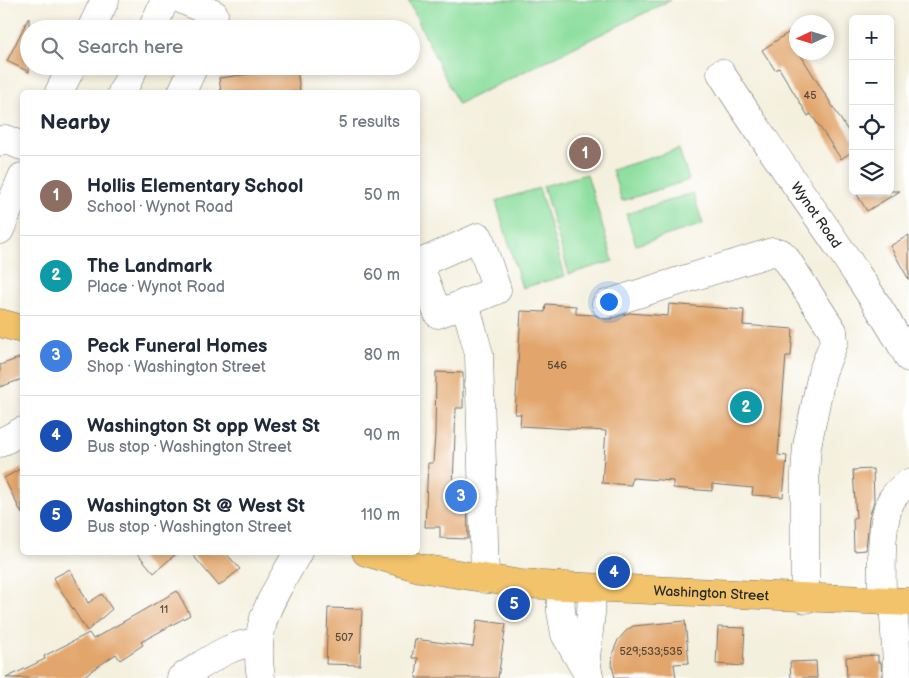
<!DOCTYPE html>
<html lang="en">
<head>
<meta charset="utf-8">
<style>
  :root { --surface:#fff; --page:#f6f6f7; --text:#1f2937; --muted:#747a83; --line:#e0e1e3; --accent:#1f6fb2 }
  body { margin:0; font-family:"Balsamiq Sans",sans-serif; background:var(--page); color:var(--text) }
  .controls { position:absolute; right:15px; top:15px; display:grid; overflow:hidden; border-radius:8px; box-shadow:0 2px 8px #0003 }
  .controls button { width:45px; height:45px; display:grid; place-items:center; padding:0; border:0; border-bottom:1px solid var(--line); background:var(--surface); color:var(--text); font:25px sans-serif }
  .compass { position:absolute; left:789px; top:15px; width:45px; height:45px; border-radius:50%; background:var(--surface); box-shadow:0 2px 8px #0003; rotate:266deg }
  .you { position:absolute; left:608px; top:301px; width:18px; height:18px; margin:-12px; border:4px solid #fff; border-radius:50%; background:#1a73e8; box-shadow:0 0 0 8px #1a73e833 }
  .badge { display:grid; place-items:center; width:32px; height:32px; border-radius:50%; background:var(--accent); color:#fff; font-size:16px; font-weight:700 }
  .pin { position:absolute; translate:-50% -50%; border:2px solid #fff; box-shadow:0 1px 5px #0006 }
  .list { margin:0; padding:0; list-style:none }
  h2 { display:flex; justify-content:space-between; align-items:center; height:65px; margin:0; padding:0 20px; font-size:21px }
  h2 small { font-size:16px; font-weight:400; color:var(--muted) }
  .list li { display:grid; grid-template-columns:32px 1fr auto; gap:15px; align-items:center; box-sizing:border-box; height:80px; padding:0 20px; border-top:1px solid var(--line) }
  .list b { display:block; font-size:19px; white-space:nowrap }
  .list p { margin:0; font-size:16px; white-space:nowrap; color:var(--muted) }
  .list em { font-size:16px; font-style:normal; color:var(--muted) }
  .icon { flex:none; width:28px; height:28px; fill:none; stroke:currentColor; stroke-width:2; stroke-linecap:round; stroke-linejoin:round }
  .map { position:relative; flex:none; width:909px; height:678px; overflow:hidden }
  .search { position:absolute; background:var(--surface); box-shadow:0 2px 8px #0003; left:20px; top:20px; width:400px; height:55px; display:flex; align-items:center; gap:12px; box-sizing:border-box; padding:0 18px; border-radius:28px; color:var(--muted); font-size:19px }
  .panel { position:absolute; background:var(--surface); box-shadow:0 2px 8px #0003; left:20px; top:90px; width:400px; height:465px; border-radius:8px }
  .map>svg:first-child { display:block }
  .green { fill:#8edf9f; stroke:#5c8565 }
  .building { fill:#e2a66c }
  .lines { fill:none; stroke-linecap:round; stroke-linejoin:round }
  .minor-casing { stroke:#71706a; stroke-width:29 }
  .major-casing { stroke:#71706a; stroke-width:29 }
  .minor { stroke:#fff; stroke-width:28 }
  .major { stroke:#f2c36a; stroke-width:28 }
  .labels { text-anchor:middle; dominant-baseline:central; stroke-width:4; stroke-linejoin:round; paint-order:stroke }
  .number-label { font-size:11px; fill:#594a3b }
  .street-label { font-size:14px; fill:#2b2b2b; stroke:#fff }
</style>
</head>
<body>
<div class="map">
<svg width="909" height="678" viewBox="0 0 909 678">
  <rect width="100%" height="100%" fill="#fff"/>
  <filter id="ink" filterUnits="userSpaceOnUse"><feTurbulence type="fractalNoise" baseFrequency=".02" numOctaves="2"/><feDisplacementMap in="SourceGraphic" scale="10" xChannelSelector="R" yChannelSelector="G"/><feConvolveMatrix kernelMatrix="1 2 1 2 8 2 1 2 1" color-interpolation-filters="sRGB"/></filter>
  <filter id="wash" filterUnits="userSpaceOnUse"><feTurbulence type="fractalNoise" baseFrequency=".0096" numOctaves="4" result="noise"/><feDisplacementMap in="SourceGraphic" scale="20" xChannelSelector="R" yChannelSelector="G"/><feGaussianBlur stdDeviation="1.12" result="paint"/><feColorMatrix in="noise" values="0 0 0 0 0 0 0 0 0 0 0 0 0 0 0 0 0 1.4 0 .05"/><feComposite in="paint" operator="in"/></filter>
  <g filter="url(#wash)">
    <rect width="100%" height="100%" fill="#f4f0de"/>
    <path class="green" d="M408,0H671L458,104Z
      M679,149L689,180L622,201L612,170Z
      M587,174L613,261L569,274L543,186Z
      M539,188L565,276L522,288L496,201Z
      M693,193L703,224L636,245L626,214Z"/>
    <g id="blocks">
      <path class="building" d="M29,17V72L7,61Z
        M788,33L796,45V52H801L800,54L853,139V151L841,159L811,114L808,116L779,68L775,70L762,50Z
        M297,68L300,92H221L219,78Z
        M855,191H900L867,211Z
        M909,235V280L890,246Z
        M546,304L576,306V314L595,315L603,319H611L629,313L668,316L669,304L744,310L743,325L793,329L791,356H786L778,455L787,456L783,497L752,495L753,488L712,484V491L673,488V481L632,478L631,485L602,483L606,431L520,426L521,414H515L521,311L545,312Z
        M22,357V379L0,387V365Z
        M436,372L463,373V408H456L453,486H467L468,539L440,538V527H425L428,463H433L435,435Z
        M22,468V514L4,478Z
        M873,469L874,501L869,518L866,550L854,551L853,518H856L853,470Z
        M136,552H178L154,573Z
        M190,552H225L240,569L219,586Z
        M70,569L88,603L102,594L112,609L87,631L53,578Z
        M177,591L190,615L141,642L143,645L120,660L116,654L81,678H6L45,659L44,656L89,633L93,639Z
        M328,608L362,609L360,665L326,664Z
        M477,620L506,624L498,678H416L418,658H412L415,639L473,647Z
        M685,621L689,663L674,664L676,678H615L612,666L613,652L618,640L627,630L633,626Z
        M718,627L745,628L743,666L716,664Z
        M878,655V662H881L882,678H847L846,657Z
        M816,661L817,678H791L790,662Z"/>
    </g>
  </g>
  <g filter="url(#ink)">
    <use href="#blocks" fill-opacity="0" stroke="#71706a" stroke-width="1"/>
    <g class="lines">
      <defs>
        <g id="minor">
          <path d="M183,0L214,14L209,29"/>
          <path d="M91,29L105,0"/>
          <path d="M152,29L165,0"/>
          <path id="s1" d="M721,73C781,170 853,259 909,358"/>
          <path d="M59,92L72,66"/>
          <path d="M122,92L135,66"/>
          <path d="M182,92L194,66"/>
          <path d="M0,142L5,139L22,146"/>
          <path d="M0,230L22,177"/>
          <path d="M418,264L479,237L497,290L438,314L419,264"/>
          <path d="M465,303L479,354L485,579"/>
          <path d="M606,304L772,252L781,253L785,257L833,331L834,342L822,373L807,446L805,474V599"/>
          <path d="M0,443L22,431"/>
          <path d="M560,586L561,611L565,634L590,678"/>
          <path d="M882,601C882,575 879,521 892,499C896,493 902,487 909,483"/>
          <path d="M893,602L898,678"/>
          <path d="M588,672L586,657L591,613L592,588"/>
          <path d="M181,678C203,665 232,641 258,643"/>
          <path d="M261,678C252,621 272,600 298,552"/>
        </g>
        <g id="major">
          <path d="M0,323L22,329"/>
          <path id="s2" d="M366,552L420,568L521,584L909,602"/>
        </g>
      </defs>
      <use href="#minor" class="minor-casing"/>
      <use href="#major" class="major-casing"/>
      <use href="#minor" class="minor"/>
      <use href="#major" class="major"/>
    </g>
  </g>
  <g class="labels">
    <g class="number-label">
      <text x="810" y="95">45</text>
      <text x="557" y="365">546</text>
      <text x="164" y="609">11</text>
      <text x="344" y="637">507</text>
      <text x="651" y="651">529;533;535</text>
    </g>
    <g class="street-label">
      <text stroke="none"><textPath href="#s1" startOffset="171">Wynot Road</textPath></text>
      <text stroke="none"><textPath href="#s2" startOffset="349">Washington Street</textPath></text>
    </g>
  </g>
</svg>
<div class="controls">
<button>+</button>
<button>−</button>
<button><svg class="icon" aria-label="locate" viewBox="0 0 24 24"><circle cx="12" cy="12" r="6"/><path d="M12 2v4M12 18v4M2 12h4M18 12h4"/></svg></button>
<button><svg class="icon" aria-label="layers" viewBox="0 0 24 24"><path d="M12 4l9 5-9 5-9-5zM3 14l9 5 9-5"/></svg></button>
</div>
<svg class="compass" viewBox="-18 -18 36 36"><path d="M0-13l5 13h-10z" fill="#e53935"/><path d="M0 13l5-13h-10z" fill="#747a83"/></svg>
<div class="you"></div>
<div class="pin badge" style="left:585px;top:153px;background:#8d6e63">1</div>
<div class="pin badge" style="left:746px;top:407px;background:#0f9aa8">2</div>
<div class="pin badge" style="left:461px;top:496px;background:#3f7fe0">3</div>
<div class="pin badge" style="left:614px;top:572px;background:#1a4fb4">4</div>
<div class="pin badge" style="left:514px;top:604px;background:#1a4fb4">5</div>
<div class="search"><svg class="icon" aria-label="search" viewBox="0 0 24 24"><circle cx="10" cy="10" r="6"/><path d="M15 15l6 6"/></svg>Search here</div>
<section class="panel">
<h2>Nearby<small>5 results</small></h2>
<ul class="list">
<li><span class="badge" style="background:#8d6e63">1</span><div><b>Hollis Elementary School</b><p>School · Wynot Road</p></div><em>50 m</em></li>
<li><span class="badge" style="background:#0f9aa8">2</span><div><b>The Landmark</b><p>Place · Wynot Road</p></div><em>60 m</em></li>
<li><span class="badge" style="background:#3f7fe0">3</span><div><b>Peck Funeral Homes</b><p>Shop · Washington Street</p></div><em>80 m</em></li>
<li><span class="badge" style="background:#1a4fb4">4</span><div><b>Washington St opp West St</b><p>Bus stop · Washington Street</p></div><em>90 m</em></li>
<li><span class="badge" style="background:#1a4fb4">5</span><div><b>Washington St @ West St</b><p>Bus stop · Washington Street</p></div><em>110 m</em></li>
</ul>
</section>
</div>
</body>
</html>
